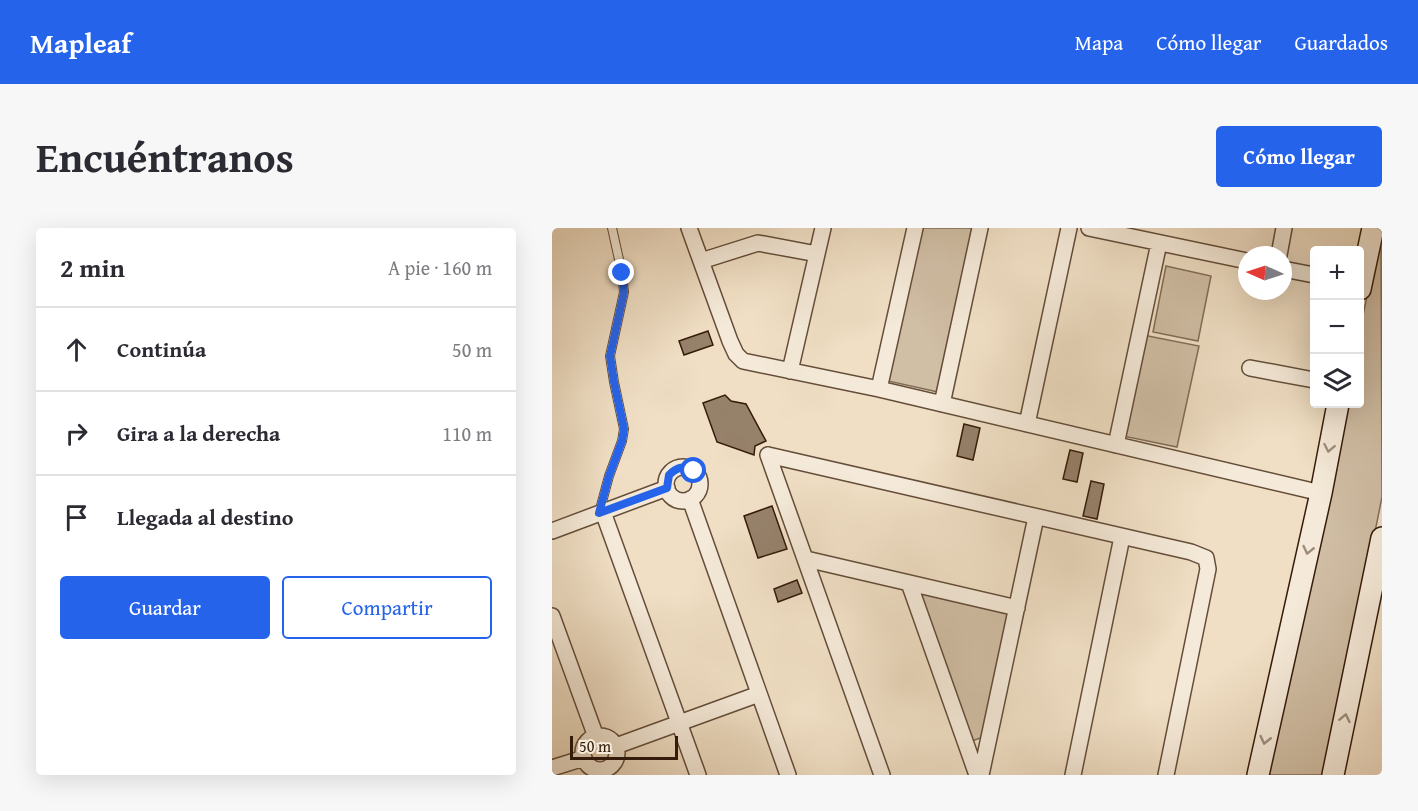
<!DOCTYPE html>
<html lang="es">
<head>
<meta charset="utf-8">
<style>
  :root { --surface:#fff; --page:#f7f7f7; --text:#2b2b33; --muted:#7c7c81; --line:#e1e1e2; --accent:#2563eb }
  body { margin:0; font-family:"Gentium Book Plus",serif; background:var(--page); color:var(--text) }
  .controls { position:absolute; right:18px; top:18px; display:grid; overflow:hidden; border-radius:6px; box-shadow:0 6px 24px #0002 }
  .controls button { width:54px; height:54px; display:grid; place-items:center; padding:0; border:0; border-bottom:2px solid var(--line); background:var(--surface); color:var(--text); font:30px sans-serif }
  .compass { position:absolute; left:686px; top:18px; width:54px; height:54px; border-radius:50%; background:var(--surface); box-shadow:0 6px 24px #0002; rotate:273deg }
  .scale { position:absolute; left:18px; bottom:15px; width:108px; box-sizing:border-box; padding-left:6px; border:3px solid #351c0a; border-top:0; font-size:16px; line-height:21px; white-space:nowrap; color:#351c0a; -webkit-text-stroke:4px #f5ead9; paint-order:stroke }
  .stop { position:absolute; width:18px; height:18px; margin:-14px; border:4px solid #2563eb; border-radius:50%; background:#fff }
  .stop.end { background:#2563eb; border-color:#fff; box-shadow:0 2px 6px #0008 }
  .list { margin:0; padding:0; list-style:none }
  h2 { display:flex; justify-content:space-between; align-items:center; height:78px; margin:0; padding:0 24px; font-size:26px }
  h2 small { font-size:20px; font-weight:400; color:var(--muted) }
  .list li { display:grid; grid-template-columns:39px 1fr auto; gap:18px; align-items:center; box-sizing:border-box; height:84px; padding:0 24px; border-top:2px solid var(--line) }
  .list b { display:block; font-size:22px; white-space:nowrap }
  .list em { font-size:20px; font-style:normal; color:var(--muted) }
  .actions { display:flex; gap:12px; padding:18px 24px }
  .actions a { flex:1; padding:14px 0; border:2px solid var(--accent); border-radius:6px; text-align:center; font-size:21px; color:var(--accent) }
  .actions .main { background:var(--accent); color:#fff }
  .icon { flex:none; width:33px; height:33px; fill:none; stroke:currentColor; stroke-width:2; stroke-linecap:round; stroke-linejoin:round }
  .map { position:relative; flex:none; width:830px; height:547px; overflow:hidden; border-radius:6px }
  header { display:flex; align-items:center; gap:36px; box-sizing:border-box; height:84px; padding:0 30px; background:var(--accent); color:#fff }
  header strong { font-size:28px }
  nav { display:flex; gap:33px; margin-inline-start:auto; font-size:21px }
  .intro { display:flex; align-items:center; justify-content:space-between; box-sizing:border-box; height:144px; padding:0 36px }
  h1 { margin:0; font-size:42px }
  .button { padding:15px 27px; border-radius:6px; background:var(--accent); color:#fff; font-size:21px; font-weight:700 }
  main { display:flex; gap:36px; padding:0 36px }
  aside { flex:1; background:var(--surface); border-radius:6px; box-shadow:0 6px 24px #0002 }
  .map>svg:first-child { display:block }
  .green { fill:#d0bea5; stroke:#826d58; stroke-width:1.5 }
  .building { fill:#96816b; stroke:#351c0a; stroke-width:1.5 }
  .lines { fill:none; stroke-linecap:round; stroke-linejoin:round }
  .lane-casing { stroke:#644d39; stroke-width:10 }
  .street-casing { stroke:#644d39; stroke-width:18 }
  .secondary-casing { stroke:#351c0a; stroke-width:24 }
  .lane { stroke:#f5ead9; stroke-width:8 }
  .street { stroke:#f5ead9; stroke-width:15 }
  .secondary { stroke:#f5ead9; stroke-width:21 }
  .oneway { stroke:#9f8d7c }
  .route { stroke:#2563eb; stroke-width:8 }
</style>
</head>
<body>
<header>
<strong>Mapleaf</strong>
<nav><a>Mapa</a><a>Cómo llegar</a><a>Guardados</a></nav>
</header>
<div class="intro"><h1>Encuéntranos</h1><a class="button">Cómo llegar</a></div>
<main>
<aside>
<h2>2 min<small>A pie · 160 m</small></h2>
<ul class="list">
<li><svg class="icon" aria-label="ahead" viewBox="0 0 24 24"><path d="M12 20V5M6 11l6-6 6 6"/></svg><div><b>Continúa</b></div><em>50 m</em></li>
<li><svg class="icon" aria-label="right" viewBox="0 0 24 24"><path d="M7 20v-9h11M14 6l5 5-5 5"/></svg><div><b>Gira a la derecha</b></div><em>110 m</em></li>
<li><svg class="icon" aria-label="arrive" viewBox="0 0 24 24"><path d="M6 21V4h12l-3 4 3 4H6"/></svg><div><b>Llegada al destino</b></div></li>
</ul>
<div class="actions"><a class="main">Guardar</a><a>Compartir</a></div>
</aside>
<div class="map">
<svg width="830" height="547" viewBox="0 0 830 547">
  <rect width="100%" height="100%" fill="#f0dfc5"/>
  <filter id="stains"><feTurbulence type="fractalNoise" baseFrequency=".00333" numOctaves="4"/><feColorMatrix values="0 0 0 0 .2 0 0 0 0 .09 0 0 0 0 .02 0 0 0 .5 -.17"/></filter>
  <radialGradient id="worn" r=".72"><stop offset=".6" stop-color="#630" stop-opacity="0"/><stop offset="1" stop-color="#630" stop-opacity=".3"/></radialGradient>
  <path class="green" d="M370,0H420L386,164L336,153Z
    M829,0L830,269L774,547H715L792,176H808V102Z
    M614,38L659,48L646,113L601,104Z
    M591,107L647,118L625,219L571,208Z
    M365,362L457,385L431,509L420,513Z"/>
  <path class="building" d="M156,103L161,117L132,127L127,113Z
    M173,167L179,173L194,176L214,213L203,218L202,227L165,214L151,175Z
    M412,196L428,200L421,232L405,228Z
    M518,222L531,225L525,254L511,251Z
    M539,253L552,256L545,291L531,288Z
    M220,278L235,321L206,330L192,288Z
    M245,352L250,365L226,374L222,361Z"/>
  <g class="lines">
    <defs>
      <path id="lane" d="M47,285L57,248L70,213L72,201L62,154L58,128L72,64L70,45L60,0"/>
      <path id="street" d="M137,0L178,113L184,126L191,133L327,161L769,265
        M537,0L695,33
        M727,27L732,0
        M149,33L206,15L265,26
        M731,41L762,47
        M698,140L762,152
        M238,143L271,0
        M327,161L363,0
        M390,176L428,0
        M475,196L517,0
        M564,217L607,15
        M216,227L639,324L654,330L656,341L614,547
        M216,227L330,547
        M114 256a17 17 0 1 1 34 0a17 17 0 1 1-34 0Z
        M138,271L236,547
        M51,284L146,547
        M0,303L115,260
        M254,331L465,380
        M357,355L425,547
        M0,388L44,509
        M31 525a17 17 0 1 1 34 0a17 17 0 1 1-34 0Z
        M64,518L207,466
        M0,540L32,530
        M429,547L484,289
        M521,547L570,309"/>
      <path id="secondary" d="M808,61L821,0
        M706,547L769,265L786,176
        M781,547L830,310"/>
    </defs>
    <use href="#lane" class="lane-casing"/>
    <use href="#street" class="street-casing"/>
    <use href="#secondary" class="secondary-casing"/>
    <use href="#lane" class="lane"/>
    <use href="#street" class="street"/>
    <use href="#secondary" class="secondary"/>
  </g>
  <defs><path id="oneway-chevron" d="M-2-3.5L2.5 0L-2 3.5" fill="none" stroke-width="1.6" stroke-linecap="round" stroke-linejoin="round" transform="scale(1.5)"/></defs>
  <g class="oneway">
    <use href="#oneway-chevron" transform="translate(777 220) rotate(101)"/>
    <use href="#oneway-chevron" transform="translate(756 322) rotate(103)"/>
    <use href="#oneway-chevron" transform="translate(793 490) rotate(-78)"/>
    <use href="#oneway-chevron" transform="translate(713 512) rotate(103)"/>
  </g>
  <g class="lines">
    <path class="route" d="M70,45L72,64L58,128L62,154L72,201L70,213L57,248L47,285L115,260L117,247C125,239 132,237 142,243"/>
  </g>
  <rect width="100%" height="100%" filter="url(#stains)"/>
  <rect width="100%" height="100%" fill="url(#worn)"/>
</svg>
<div class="controls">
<button>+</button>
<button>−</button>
<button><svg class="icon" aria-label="layers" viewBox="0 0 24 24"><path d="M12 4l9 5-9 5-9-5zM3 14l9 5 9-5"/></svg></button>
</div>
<svg class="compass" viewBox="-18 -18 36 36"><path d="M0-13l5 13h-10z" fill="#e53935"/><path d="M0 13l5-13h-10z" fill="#7c7c81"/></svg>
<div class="scale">50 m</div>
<div class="stop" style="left:142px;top:243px"></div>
<div class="stop end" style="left:70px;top:45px"></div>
</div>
</main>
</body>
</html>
